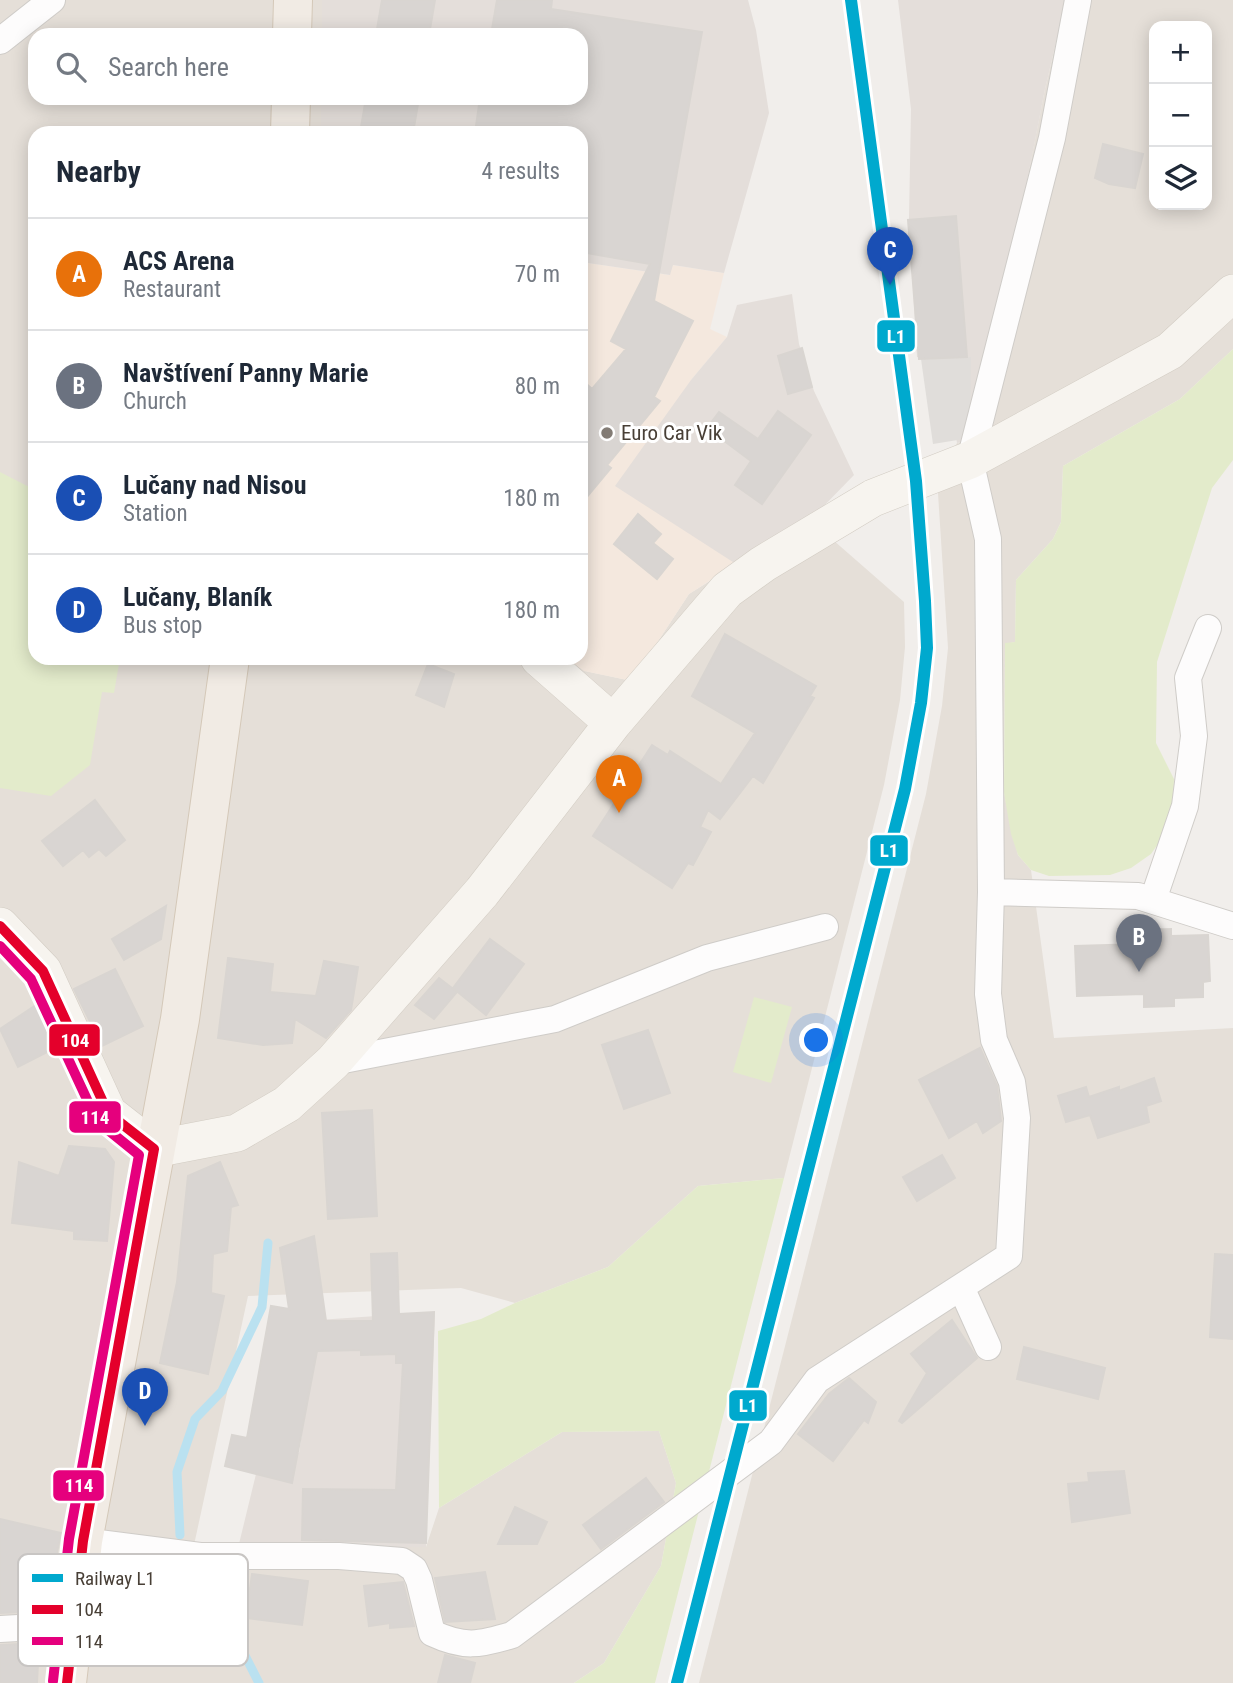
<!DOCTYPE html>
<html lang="en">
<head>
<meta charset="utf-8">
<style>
  :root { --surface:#fff; --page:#f2f2f3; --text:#1f2937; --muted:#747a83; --line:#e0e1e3; --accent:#837c75 }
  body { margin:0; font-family:"Roboto Condensed",sans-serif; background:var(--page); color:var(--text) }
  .controls { position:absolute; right:21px; top:21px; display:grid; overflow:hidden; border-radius:14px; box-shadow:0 4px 18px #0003 }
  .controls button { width:63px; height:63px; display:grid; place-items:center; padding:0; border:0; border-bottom:2px solid var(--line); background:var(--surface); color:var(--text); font:35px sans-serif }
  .you { position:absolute; left:817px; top:1041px; width:24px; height:24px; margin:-18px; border:5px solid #fff; border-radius:50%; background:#1a73e8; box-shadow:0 0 0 10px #1a73e833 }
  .badge { display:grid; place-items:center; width:46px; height:46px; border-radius:50%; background:var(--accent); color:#fff; font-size:23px; font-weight:700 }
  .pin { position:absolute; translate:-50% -58px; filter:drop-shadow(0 2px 4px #0008) }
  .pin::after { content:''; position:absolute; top:37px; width:24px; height:21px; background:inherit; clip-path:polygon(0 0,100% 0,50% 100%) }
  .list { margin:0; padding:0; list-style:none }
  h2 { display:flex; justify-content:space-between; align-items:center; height:91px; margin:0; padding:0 28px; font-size:30px }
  h2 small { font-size:23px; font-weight:400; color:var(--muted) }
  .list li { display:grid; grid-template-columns:46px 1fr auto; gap:21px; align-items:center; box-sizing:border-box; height:112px; padding:0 28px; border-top:2px solid var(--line) }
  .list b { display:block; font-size:26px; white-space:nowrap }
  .list p { margin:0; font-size:23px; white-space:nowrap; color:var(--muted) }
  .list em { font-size:23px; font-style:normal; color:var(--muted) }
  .icon { flex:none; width:38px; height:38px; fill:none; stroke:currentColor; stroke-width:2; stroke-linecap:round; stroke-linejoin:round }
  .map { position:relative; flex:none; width:1233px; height:1683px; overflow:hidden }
  .search { position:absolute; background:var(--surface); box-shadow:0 4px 18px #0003; left:28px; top:28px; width:560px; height:77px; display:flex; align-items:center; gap:18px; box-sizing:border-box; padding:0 24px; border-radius:21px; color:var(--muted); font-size:26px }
  .panel { position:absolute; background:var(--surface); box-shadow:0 4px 18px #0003; left:28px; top:126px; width:560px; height:539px; border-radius:21px }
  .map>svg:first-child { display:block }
  .residential { fill:#e5dfd8; fill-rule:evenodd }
  .commercial { fill:#f4e8de }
  .industrial { fill:#e4deda }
  .green { fill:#e3ebcb }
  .parking { fill:#e0ddda }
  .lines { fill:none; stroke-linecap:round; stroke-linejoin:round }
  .stream { stroke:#bae1f0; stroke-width:9 }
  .building { fill:#d9d5d2; stroke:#d9d5d1; stroke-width:2 }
  .street-casing { stroke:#cfccc8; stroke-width:28 }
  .secondary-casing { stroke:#d2ccc3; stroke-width:38 }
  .primary-casing { stroke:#d4c8b8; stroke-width:40 }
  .street { stroke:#fdfcfc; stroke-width:26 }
  .secondary { stroke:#f7f4ef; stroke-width:37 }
  .primary { stroke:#f1ebe4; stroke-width:38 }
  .bus-1-casing { stroke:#fff; stroke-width:16 }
  .bus-2-casing { stroke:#fff; stroke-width:16 }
  .bus-1 { stroke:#e4002b; stroke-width:10 }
  .bus-2 { stroke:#e5007d; stroke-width:10 }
  .rail-1-casing { stroke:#fff; stroke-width:18 }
  .rail-1 { stroke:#00a9ce; stroke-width:12 }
  .poi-dot { fill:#837c75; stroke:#fff; stroke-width:2.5 }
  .labels { text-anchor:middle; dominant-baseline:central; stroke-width:6; stroke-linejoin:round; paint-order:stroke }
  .poi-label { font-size:21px; fill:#483f36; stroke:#fff; text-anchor:start }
  .key { fill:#fff; stroke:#c8c5c3; stroke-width:2 }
  .key-label { font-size:19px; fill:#483f36 }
  .line-badge { stroke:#fff; stroke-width:2.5 }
  .badge-label { font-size:19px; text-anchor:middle; font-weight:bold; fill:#fff }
</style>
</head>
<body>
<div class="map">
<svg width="1233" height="1683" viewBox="0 0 1233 1683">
  <rect width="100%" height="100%" fill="#f1eeeb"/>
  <path class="residential" d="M0,0H322V35H35V98H321V133H35V658H567L585,671L632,681L689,594L809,519L904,602L905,647L900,700L884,785L784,1178L698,1186L608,1267L515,1303L461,1288L248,1296L194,1545L426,1547L439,1508L562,1432L659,1431L676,1483L661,1566L604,1663L574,1683H0Z
    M1066,0H1233V349L1180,399L1063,466L1061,522L1053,539L1016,580L1015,642L1005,644L1004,793L1018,855L1031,870L1054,1038L1233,1028V1683H699L926,794L942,706L948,648L937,478L957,443L976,438L1045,89ZM1154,26H1207V205H1154Z"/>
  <path class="commercial" d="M581,262L669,275L672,265L724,273L710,329L727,337L691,380L736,564L689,594L632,681L584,671L567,658H581Z"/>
  <path class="industrial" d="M322,0H748L756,30L769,113L724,273L673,265L670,275L581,262V133H321V98H581V35H322Z
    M898,0H1066L1045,89L977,438L957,443L943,358L917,357L909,219L911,109Z
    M792,294L799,344L814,391L854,475L817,513L736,564L615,486L691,380L727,337L737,305Z
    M435,1312L426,1547L238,1548L256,1474L285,1449L299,1453L318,1320Z"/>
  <path class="green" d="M1233,349V460L1212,488L1157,662L1156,743L1174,779L1173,809L1158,844L1151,854L1131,868L1110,875L1049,876L1031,870L1018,855L1011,834L1004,793L1005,643L1015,642L1016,580L1053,539L1061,522L1063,466L1180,399Z
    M0,472L35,490V658H120L114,693L102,692L90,765L51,796L0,788Z
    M754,997L792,1007L771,1083L733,1072Z
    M784,1178L655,1683H574L604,1663L661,1566L676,1483L659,1431L562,1432L439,1508L438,1331L481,1319L515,1303L608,1267L698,1186Z"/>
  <path class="parking" d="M971,357L970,438L933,444L921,359Z"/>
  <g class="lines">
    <path class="stream" d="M180,1535L177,1472L195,1419L222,1391L262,1307L268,1243
      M182,1581L234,1634L259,1683"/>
  </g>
  <path class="building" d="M382,0H435L429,35H376Z
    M497,0H552L551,9L702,32L654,301L693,321L654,397L660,401L607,465L611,468L581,504V379L592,389L626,349L611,341L650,264L581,252V133H475L480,98H581V35H491Z
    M366,98H419L413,133H360Z
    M1103,144L1143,154L1135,188L1109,184L1095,178Z
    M956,216L967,357L919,359L908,220Z
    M802,348L812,387L788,394L778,356Z
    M778,411L811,435L762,504L735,485L751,461L707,428L719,412L758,439Z
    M638,514L661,534L653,543L673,559L657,579L614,544Z
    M725,634L816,686L810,696L814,698L763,783L753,776L720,819L708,810L700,827L711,832L693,865L688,863L672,888L593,836L652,745L668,755L670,751L721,784L755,733L692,696Z
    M428,664L454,674L444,707L416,695Z
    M95,800L125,840L106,856L99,849L89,857L83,850L63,866L42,841Z
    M166,906L161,939L124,960L112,939Z
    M1171,929V936L1208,935L1210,981L1203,982V997L1174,998V1006L1144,1007V994L1077,996L1075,946L1142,944L1140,930Z
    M490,939L524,964L486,1015L453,988Z
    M228,958L273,964L270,992L316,996L324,961L358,967L351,1010L326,1038L295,1019L292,1043L263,1045L218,1038Z
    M115,969L143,1026L102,1046L74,989Z
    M439,978L457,992L434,1019L415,1005Z
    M36,1005L55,1048L18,1067L0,1029Z
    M648,1030L670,1093L624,1109L602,1045Z
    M980,1048L997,1086L1001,1121L983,1133L977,1121L949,1138L919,1080Z
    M1154,1078L1161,1101L1146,1106L1149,1122L1098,1138L1090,1115L1066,1122L1058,1096L1086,1087L1089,1097L1119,1087V1091Z
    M372,1110L377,1216L328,1219L322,1113Z
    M69,1146L105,1149L114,1162L107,1241L74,1239V1231L12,1223L19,1162L59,1176Z
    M942,1155L955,1178L917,1201L903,1177Z
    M220,1162L238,1205L231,1207L227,1251L213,1254L211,1293L224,1296L208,1374L160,1363L177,1282L188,1176Z
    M314,1236L326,1321H373L371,1254L397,1253L399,1314L434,1312L426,1543L302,1540L303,1489L396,1490L403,1363H396V1354L361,1355V1350L317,1351L292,1483L225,1466L232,1435L247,1438L271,1306L289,1309L280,1248Z
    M1215,1254L1233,1255V1339L1210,1337Z
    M952,1320L977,1358L902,1423L899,1421L927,1373L911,1354Z
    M1024,1347L1105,1368L1098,1399L1017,1379Z
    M849,1378L876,1402L868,1423L864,1420L833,1461L798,1434L829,1394Z
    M1124,1471L1130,1513L1072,1522L1068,1484L1089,1482L1088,1473Z
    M646,1478L664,1502L601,1549L583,1525Z
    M515,1507L547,1522L537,1544H498Z
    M0,1519L61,1533L45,1611L0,1613Z
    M485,1572L495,1619L445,1622L435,1578Z
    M252,1574L308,1581L302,1625L246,1618Z
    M403,1582L414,1626L390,1628V1623L369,1626L364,1586Z
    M39,1643L37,1683H0V1645Z
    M445,1655L475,1663L470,1683H438Z"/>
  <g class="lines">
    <defs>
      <path id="street" d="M0,41L52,0
        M991,892L1138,896L1233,926
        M1153,900L1185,806L1194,736L1188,678L1208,628
        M333,1062L555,1019L707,958L825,927
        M961,1287L988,1347
        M83,1541L200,1556H339L402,1561L414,1569L419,1580L432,1633C464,1648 479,1645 512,1635L771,1442L817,1380L1009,1256L1017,1118L1012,1082L994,1040L988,994L991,892L988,539L970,460L1052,138L1078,0
        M0,1629L72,1625"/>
      <path id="secondary" d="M539,658L613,723
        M0,926L43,971L108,1113L154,1149L237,1133L287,1104L333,1062L482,892L613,723L727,590L763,564L873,498L970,460L1170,351L1233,293"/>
      <path id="primary" d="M292,35L293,0
        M290,133L291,98
        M67,1683L83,1541L180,1019L230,658"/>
    </defs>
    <use href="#street" class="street-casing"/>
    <use href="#secondary" class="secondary-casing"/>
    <use href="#primary" class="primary-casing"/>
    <use href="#street" class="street"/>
    <use href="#secondary" class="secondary"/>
    <use href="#primary" class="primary"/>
    <defs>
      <path id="bus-1" d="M0,926L43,971L108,1113L154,1149
        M67,1683L83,1541L154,1149"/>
      <path id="bus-2" d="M0,946L31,979L97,1121L139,1155L69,1539L53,1681"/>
    </defs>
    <use href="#bus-1" class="bus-1-casing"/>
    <use href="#bus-2" class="bus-2-casing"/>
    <use href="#bus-1" class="bus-1"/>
    <use href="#bus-2" class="bus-2"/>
    <defs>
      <path id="rail-1" d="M677,1683L905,789L921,703L927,648L925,601L916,481L851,0"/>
    </defs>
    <use href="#rail-1" class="rail-1-casing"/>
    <use href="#rail-1" class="rail-1"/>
  </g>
  <circle class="poi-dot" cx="607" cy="433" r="7"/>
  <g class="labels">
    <g class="poi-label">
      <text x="621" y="433">Euro Car Vik</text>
    </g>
  </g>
  <rect x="18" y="1554" width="230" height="112" rx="10" class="key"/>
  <rect x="32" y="1574" width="31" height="8" fill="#00a9ce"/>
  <rect x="32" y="1605" width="31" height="9" fill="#e4002b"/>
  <rect x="32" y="1637" width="31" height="8" fill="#e5007d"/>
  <g class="key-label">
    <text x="75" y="1585">Railway L1</text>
    <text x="75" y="1616">104</text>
    <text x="75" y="1648">114</text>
  </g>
  <g class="line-badge">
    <rect x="876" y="319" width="40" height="34" rx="7" fill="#00a9ce"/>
    <rect x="869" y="834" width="40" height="33" rx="7" fill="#00a9ce"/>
    <rect x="48" y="1023" width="53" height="34" rx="7" fill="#e4002b"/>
    <rect x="68" y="1100" width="54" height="34" rx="7" fill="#e5007d"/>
    <rect x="728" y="1389" width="40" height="33" rx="7" fill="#00a9ce"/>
    <rect x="52" y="1469" width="53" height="33" rx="7" fill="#e5007d"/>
  </g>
  <g class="badge-label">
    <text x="896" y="343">L1</text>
    <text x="889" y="857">L1</text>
    <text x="75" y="1047">104</text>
    <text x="95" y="1124">114</text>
    <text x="748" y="1412">L1</text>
    <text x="79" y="1492">114</text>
  </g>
</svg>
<div class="controls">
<button>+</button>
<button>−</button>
<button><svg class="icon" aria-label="layers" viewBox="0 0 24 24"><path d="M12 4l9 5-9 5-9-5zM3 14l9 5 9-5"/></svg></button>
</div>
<div class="you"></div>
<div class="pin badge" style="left:619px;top:813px;background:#e8710a">A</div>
<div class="pin badge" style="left:1139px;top:972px;background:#6b7280">B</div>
<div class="pin badge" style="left:890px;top:285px;background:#1a4fb4">C</div>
<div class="pin badge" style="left:145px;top:1426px;background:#1a4fb4">D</div>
<div class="search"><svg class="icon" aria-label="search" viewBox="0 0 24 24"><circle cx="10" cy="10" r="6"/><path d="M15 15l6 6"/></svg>Search here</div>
<section class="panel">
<h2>Nearby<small>4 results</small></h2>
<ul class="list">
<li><span class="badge" style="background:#e8710a">A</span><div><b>ACS Arena</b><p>Restaurant</p></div><em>70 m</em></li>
<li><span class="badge" style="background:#6b7280">B</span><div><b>Navštívení Panny Marie</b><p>Church</p></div><em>80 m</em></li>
<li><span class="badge" style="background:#1a4fb4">C</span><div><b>Lučany nad Nisou</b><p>Station</p></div><em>180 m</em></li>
<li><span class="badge" style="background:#1a4fb4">D</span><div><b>Lučany, Blaník</b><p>Bus stop</p></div><em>180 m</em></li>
</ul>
</section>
</div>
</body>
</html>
